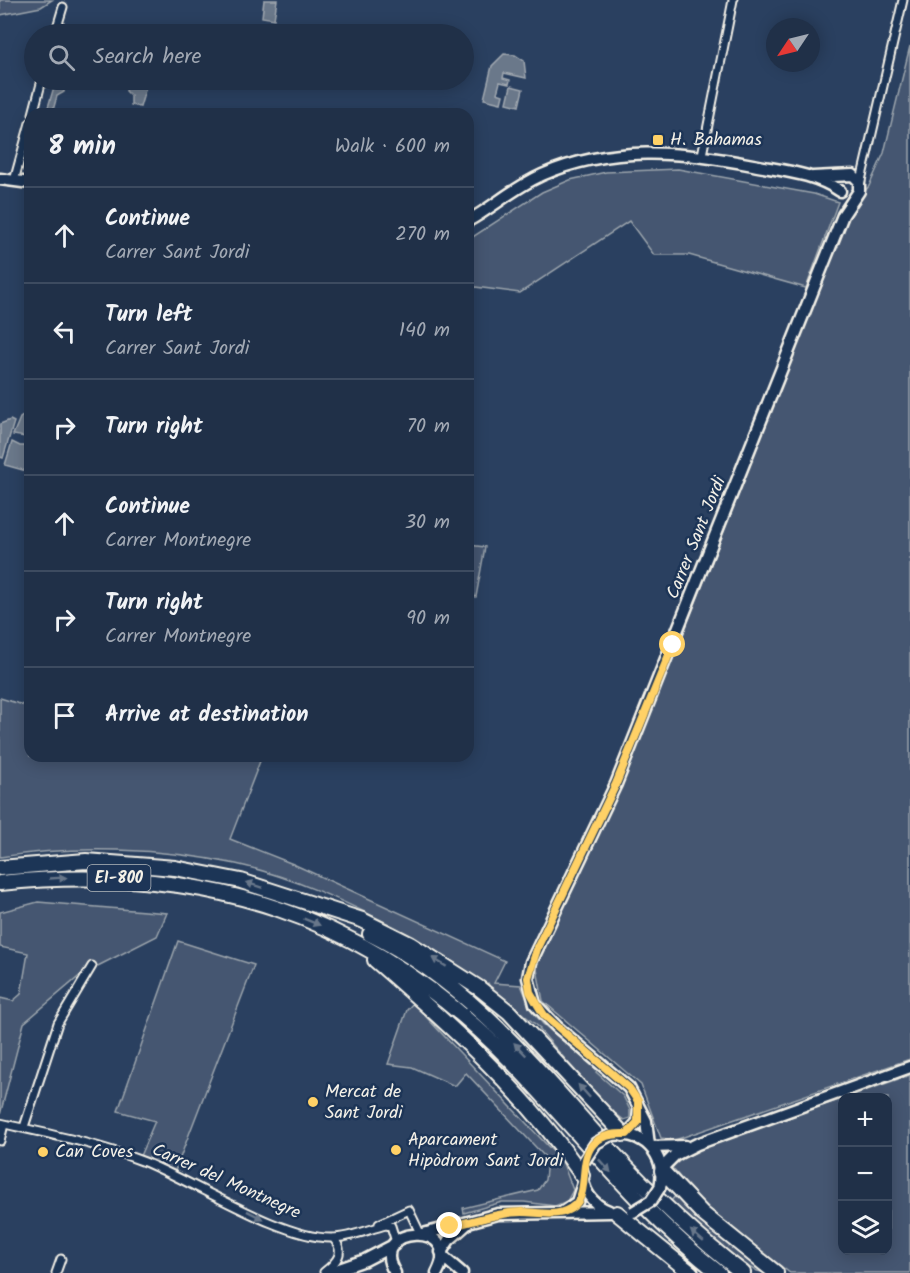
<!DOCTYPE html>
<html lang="en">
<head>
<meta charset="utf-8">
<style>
  :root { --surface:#203048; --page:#2d3c52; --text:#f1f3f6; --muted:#a2a9b4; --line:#3d4b60 }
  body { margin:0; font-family:Kalam,sans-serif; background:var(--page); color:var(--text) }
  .controls { position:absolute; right:18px; bottom:18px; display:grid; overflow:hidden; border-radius:12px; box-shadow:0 3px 15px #0003 }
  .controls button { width:54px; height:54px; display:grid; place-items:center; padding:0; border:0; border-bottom:2px solid var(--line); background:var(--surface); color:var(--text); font:30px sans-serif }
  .compass { position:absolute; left:766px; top:18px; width:54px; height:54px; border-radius:50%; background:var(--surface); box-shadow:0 3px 15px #0003; rotate:235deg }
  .stop { position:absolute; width:18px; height:18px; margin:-14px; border:4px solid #ffd166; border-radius:50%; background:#fff }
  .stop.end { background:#ffd166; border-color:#fff; box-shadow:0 2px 6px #0008 }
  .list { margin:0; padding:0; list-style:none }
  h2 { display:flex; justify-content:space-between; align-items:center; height:78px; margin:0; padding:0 24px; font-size:26px }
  h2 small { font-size:20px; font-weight:400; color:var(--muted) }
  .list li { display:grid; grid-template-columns:39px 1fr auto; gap:18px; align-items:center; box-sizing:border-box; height:96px; padding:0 24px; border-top:2px solid var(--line) }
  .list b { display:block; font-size:22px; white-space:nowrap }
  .list p { margin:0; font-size:20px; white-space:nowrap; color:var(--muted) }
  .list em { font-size:20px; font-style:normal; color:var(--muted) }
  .icon { flex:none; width:33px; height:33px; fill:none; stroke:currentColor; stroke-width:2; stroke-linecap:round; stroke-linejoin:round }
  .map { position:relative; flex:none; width:910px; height:1273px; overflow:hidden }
  .search { position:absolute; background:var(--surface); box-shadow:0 3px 15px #0003; left:24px; top:24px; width:450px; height:66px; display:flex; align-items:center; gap:15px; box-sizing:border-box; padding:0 21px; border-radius:33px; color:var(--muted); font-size:22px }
  .panel { position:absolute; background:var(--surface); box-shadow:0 3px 15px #0003; left:24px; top:108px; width:450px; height:654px; border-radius:18px }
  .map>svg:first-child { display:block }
  .green { fill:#445771; stroke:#9ca4ac; stroke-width:1.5 }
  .water { fill:#6a788a; stroke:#a1a8b0; stroke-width:1.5 }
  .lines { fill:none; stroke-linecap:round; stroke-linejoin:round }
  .street-casing { stroke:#f4f1e8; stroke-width:11 }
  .secondary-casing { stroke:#f4f1e8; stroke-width:15 }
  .highway-casing { stroke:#f4f1e8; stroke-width:18 }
  .street { stroke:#1d3557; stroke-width:7 }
  .secondary { stroke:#1d3557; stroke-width:10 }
  .highway { stroke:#1d3557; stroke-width:14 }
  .secondary-bridge-casing { stroke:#f4f1e8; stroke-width:15; stroke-linecap:butt }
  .secondary-bridge { stroke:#1d3557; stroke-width:10 }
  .oneway { fill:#68778a }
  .route { stroke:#ffd166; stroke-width:8 }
  .poi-dot { fill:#ffd166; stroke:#1d3557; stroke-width:2 }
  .labels { text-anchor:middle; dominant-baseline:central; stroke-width:5; stroke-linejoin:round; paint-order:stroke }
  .shield { fill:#1d3557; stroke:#b4b9bc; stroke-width:1.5 }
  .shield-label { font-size:16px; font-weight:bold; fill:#f4f1e8 }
  .poi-label { font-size:18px; fill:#f4f1e8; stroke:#1d3557; text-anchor:start }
  .street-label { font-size:18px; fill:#f4f1e8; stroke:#1d3557 }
</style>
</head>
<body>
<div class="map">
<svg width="910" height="1273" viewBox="0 0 910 1273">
  <rect width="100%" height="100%" fill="#2a4060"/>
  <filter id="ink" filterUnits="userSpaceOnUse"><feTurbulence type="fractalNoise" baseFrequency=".0167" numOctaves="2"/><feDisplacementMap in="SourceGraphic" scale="12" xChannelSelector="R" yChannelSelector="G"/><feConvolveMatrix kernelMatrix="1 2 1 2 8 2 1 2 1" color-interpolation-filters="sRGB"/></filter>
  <g filter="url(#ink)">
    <path class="green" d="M0,0H52L41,7L0,15Z
      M910,46V1059L675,1140L661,1138L641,1085L543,1001L536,964L598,837L679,645L852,207L869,186L884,153Z
      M678,169L814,194L838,202L806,288L689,255H654L629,221L520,293L468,286V240L542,192L570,180L606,172Z
      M468,545L485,547L476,597L468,596Z
      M0,698L30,707V756H262L230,839L293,864L505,961L494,983L521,985L532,1011L543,1024L597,1070L596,1072L623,1096L630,1110V1118L624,1120L616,1114L614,1116L539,1029L540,1028L490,987L488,983L486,984C456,964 426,943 393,926C344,901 290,876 236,864C161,848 76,845 0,857Z
      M38,902L167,913L157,936L82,974L24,1023L0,1115V998L13,1001L21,994L28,953L0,947V912Z
      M178,941L254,965L175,1171L140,1156L155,1121L118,1111Z
      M413,1003L562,1161L573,1190L567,1201L555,1206L524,1202H502L464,1213L463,1208L538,1190L545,1180L547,1159L466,1073L455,1086L412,1067L388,1064L407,1010Z
      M910,1075V1273H790L709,1211L672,1168C684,1148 814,1109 842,1099V1250H888V1098L847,1097Z
      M676,1195L768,1273C740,1273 692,1220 671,1201Z"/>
    <path class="water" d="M264,0H277L274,19L262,17Z
      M504,54L515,55L524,61L526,78L504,73L503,78L510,80L509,84L500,82L497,93L503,95L501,103L484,99L492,66Z
      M56,80H64V92L57,96L52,114H46Z
      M128,80H148L140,107L131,105V96L126,91Z
      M511,86L523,89L519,106L507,103Z
      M30,411V442L25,441L26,437L13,435L20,418Z
      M10,420L14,422L3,458L0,457V424Z
      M12,442L20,446H30V472L5,465Z"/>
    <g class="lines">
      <defs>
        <path id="street" d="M55,34L63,7
          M33,114L42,80
          M702,155L733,0
          M14,181L30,123
          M860,185L903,0
          M0,1123C49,1134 95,1143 142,1161C193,1181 281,1239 332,1238C350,1238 369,1229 386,1225L391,1226L396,1242
          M24,1127L58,1023L92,966
          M0,1141L4,1124
          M379,1224L409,1210L420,1233
          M324,1272C337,1262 346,1252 333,1238
          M56,1273L61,1259"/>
        <path id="secondary" d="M0,179L30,183
          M468,221C493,207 515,187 542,175C610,145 682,151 753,165C783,171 814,173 840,191
          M627,1134L638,1122L639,1108
          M609,1136C641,1128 668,1154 660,1187
          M649,1145L646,1121L629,1088L557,1027L535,1004L528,978L531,962L616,784L843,215L859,191V181L853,175L813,177
          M651,1147L685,1146
          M661,1169L675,1155L697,1144L910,1067
          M582,1170C582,1189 591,1204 609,1211
          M561,1213L577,1202L583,1183
          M423,1234L498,1214L610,1212
          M441,1252L449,1240L467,1224
          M442,1256L462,1273
          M328,1273L365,1260L394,1245
          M395,1273C364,1225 466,1219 437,1273"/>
        <path id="highway" d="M0,868L86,861L175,868L241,881L362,920L410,944L479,988L509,1012L623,1134
          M0,883C202,862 367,913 510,1060C580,1132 639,1211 719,1273
          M370,934C470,983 539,1072 612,1152C653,1196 696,1237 743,1273
          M375,960C450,1025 526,1093 582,1175
          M662,1171L703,1214L776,1273
          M617,1213L691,1273"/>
      </defs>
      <use href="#street" class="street-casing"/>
      <use href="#secondary" class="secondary-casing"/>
      <use href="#highway" class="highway-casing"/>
      <use href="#street" class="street"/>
      <use href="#secondary" class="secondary"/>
      <use href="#highway" class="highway"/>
      <defs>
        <path id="secondary-bridge" d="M584,1161L596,1143L609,1136
          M633,1212L651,1201L660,1187"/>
      </defs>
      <use href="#secondary-bridge" class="secondary-bridge-casing"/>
      <use href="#secondary-bridge" class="secondary-bridge"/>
    </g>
    <defs><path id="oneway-solid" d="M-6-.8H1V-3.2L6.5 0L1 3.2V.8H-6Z" transform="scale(1.5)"/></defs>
    <g class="oneway">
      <use href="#oneway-solid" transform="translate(58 878) rotate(-3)"/>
      <use href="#oneway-solid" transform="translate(254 885) rotate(-162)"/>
      <use href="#oneway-solid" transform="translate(312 922) rotate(22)"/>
      <use href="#oneway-solid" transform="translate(439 962) rotate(-148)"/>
      <use href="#oneway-solid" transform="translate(520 1049) rotate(-134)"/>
      <use href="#oneway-solid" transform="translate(584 1091) rotate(-132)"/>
      <use href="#oneway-solid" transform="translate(605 1166) rotate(47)"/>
      <use href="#oneway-solid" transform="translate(255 1215) rotate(27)"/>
      <use href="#oneway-solid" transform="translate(697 1236) rotate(-139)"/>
    </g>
  </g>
  <g class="lines" filter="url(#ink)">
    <path class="route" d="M450,1226C474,1222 497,1212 522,1212C540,1212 560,1219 575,1205C595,1186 566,1131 627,1134L638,1122V1101L629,1088L544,1015L530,992L528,978L538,946L616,784L673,645"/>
  </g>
  <g class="poi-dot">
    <rect x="652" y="134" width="12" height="12" rx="3"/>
    <circle cx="313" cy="1102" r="6"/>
    <circle cx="396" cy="1150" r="6"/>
    <circle cx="43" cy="1152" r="6"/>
  </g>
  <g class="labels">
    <rect class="shield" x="87.5" y="865" width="63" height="26" rx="4.5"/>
    <g class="shield-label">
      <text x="119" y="878">EI-800</text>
    </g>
    <g class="poi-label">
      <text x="670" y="140">H. Bahamas</text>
      <text x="325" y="1092">Mercat de<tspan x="325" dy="21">Sant Jordi</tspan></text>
      <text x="408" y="1140">Aparcament<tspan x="408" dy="21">Hipòdrom Sant Jordi</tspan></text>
      <text x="55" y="1152">Can Coves</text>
    </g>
    <g class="street-label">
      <text transform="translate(697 538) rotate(-68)">Carrer Sant Jordi</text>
      <text transform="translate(226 1182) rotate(24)">Carrer del Montnegre</text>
    </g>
  </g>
</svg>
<div class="controls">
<button>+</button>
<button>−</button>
<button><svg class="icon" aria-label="layers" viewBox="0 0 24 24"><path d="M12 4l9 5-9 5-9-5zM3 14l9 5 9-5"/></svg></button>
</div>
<svg class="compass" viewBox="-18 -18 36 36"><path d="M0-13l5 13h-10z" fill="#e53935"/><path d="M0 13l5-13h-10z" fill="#a2a9b4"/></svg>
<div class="stop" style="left:673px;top:645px"></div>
<div class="stop end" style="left:450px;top:1226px"></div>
<div class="search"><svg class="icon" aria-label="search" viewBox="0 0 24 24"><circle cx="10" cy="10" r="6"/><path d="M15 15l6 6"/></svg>Search here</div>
<section class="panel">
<h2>8 min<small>Walk · 600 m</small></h2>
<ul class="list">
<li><svg class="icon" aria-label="ahead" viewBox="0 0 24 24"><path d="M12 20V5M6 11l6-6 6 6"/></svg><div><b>Continue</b><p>Carrer Sant Jordi</p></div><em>270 m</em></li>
<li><svg class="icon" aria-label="left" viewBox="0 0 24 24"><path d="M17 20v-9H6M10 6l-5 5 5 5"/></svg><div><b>Turn left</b><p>Carrer Sant Jordi</p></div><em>140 m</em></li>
<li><svg class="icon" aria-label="right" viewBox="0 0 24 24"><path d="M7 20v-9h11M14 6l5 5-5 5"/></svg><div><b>Turn right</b></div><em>70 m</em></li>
<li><svg class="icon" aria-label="ahead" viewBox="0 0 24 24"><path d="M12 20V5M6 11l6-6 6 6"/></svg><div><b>Continue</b><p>Carrer Montnegre</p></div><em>30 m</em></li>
<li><svg class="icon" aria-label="right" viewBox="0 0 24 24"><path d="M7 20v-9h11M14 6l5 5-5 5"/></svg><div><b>Turn right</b><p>Carrer Montnegre</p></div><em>90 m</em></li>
<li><svg class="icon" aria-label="arrive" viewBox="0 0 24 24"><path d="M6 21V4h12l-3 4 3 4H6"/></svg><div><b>Arrive at destination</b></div></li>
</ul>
</section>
</div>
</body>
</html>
